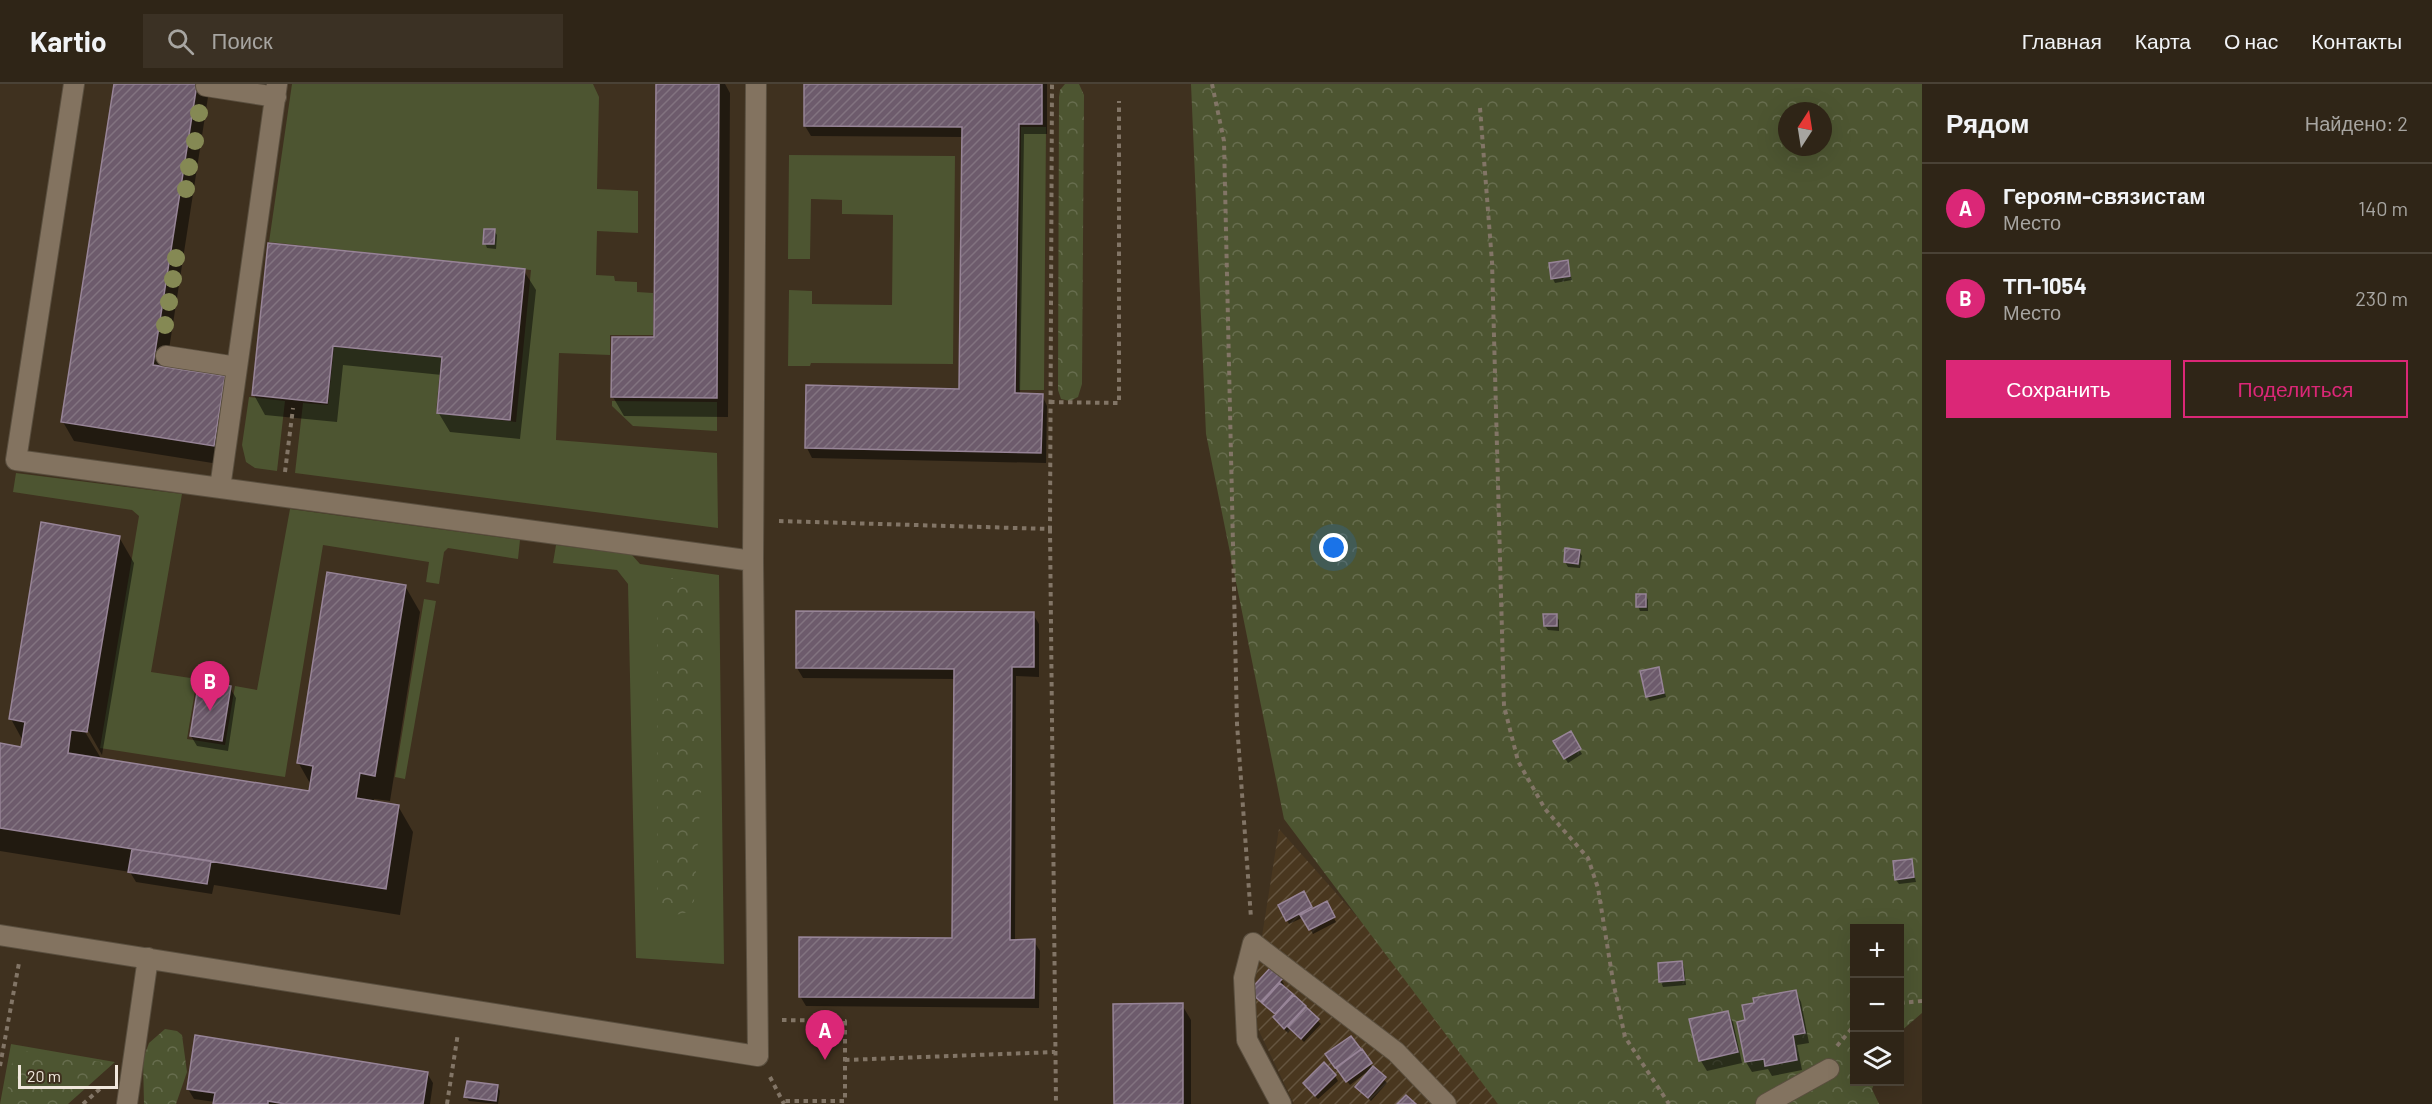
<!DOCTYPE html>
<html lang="ru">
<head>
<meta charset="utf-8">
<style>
  :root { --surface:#2f2517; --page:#3b3124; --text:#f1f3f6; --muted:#a7a5a1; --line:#4a4236; --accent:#db2777 }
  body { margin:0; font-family:Barlow,sans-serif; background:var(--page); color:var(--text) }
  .controls { position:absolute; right:18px; bottom:18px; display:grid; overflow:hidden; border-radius:0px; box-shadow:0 6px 24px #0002 }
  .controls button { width:54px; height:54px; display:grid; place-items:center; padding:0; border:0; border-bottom:2px solid var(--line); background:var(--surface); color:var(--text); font:30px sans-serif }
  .compass { position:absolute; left:1778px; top:18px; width:54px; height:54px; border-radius:50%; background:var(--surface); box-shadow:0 6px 24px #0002; rotate:12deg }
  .scale { position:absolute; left:18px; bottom:15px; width:100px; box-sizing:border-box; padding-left:6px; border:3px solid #f0e7dc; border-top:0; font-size:16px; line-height:21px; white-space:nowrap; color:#f0e7dc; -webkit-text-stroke:4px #3f311f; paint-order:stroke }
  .you { position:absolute; left:1334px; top:464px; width:21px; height:21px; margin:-15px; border:4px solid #fff; border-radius:50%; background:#1a73e8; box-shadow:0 0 0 9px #1a73e833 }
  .badge { display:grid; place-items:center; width:39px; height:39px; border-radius:50%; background:var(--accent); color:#fff; font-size:20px; font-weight:700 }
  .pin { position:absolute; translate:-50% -50px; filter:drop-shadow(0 2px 3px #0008) }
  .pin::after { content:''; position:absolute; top:32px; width:21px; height:18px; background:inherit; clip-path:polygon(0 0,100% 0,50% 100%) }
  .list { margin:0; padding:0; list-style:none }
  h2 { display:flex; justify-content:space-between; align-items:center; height:78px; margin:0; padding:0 24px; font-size:26px }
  h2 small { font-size:20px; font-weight:400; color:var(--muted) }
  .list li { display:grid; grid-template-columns:39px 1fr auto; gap:18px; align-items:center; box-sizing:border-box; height:90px; padding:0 24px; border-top:2px solid var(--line) }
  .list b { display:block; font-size:22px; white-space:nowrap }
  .list p { margin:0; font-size:20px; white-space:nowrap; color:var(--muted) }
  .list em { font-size:20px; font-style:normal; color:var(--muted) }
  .actions { display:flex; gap:12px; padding:18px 24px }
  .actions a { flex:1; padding:14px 0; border:2px solid var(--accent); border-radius:0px; text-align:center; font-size:21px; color:var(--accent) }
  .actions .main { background:var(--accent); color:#fff }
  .icon { flex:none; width:33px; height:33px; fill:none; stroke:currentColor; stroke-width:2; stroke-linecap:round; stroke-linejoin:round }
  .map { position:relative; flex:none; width:1922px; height:1020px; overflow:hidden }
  header { display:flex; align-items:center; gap:36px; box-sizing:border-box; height:84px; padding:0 30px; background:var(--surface); border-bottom:2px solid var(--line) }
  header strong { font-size:28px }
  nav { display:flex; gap:33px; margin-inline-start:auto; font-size:21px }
  .search { width:420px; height:54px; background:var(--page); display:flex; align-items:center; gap:15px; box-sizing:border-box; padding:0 21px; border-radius:0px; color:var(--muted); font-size:22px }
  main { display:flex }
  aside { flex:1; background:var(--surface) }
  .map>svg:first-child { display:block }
  .industrial { fill:url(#industrial-furrows) }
  .green { fill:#4d5531 }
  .forest { fill:url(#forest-crowns); fill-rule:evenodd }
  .shadow { fill:#0007 }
  .building { fill:url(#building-hatch); stroke:#978497; stroke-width:1.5 }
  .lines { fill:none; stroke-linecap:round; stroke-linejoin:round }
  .lane-casing { stroke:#5a4f3f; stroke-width:22 }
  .path { stroke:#827566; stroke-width:4; stroke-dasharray:4.5 4.5; stroke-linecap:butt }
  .lane { stroke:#837360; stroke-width:20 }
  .tree { fill:#858954 }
</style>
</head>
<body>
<header>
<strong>Kartio</strong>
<div class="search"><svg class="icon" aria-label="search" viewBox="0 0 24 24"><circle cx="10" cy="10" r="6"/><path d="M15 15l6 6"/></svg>Поиск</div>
<nav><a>Главная</a><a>Карта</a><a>О нас</a><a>Контакты</a></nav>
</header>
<main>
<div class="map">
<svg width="1922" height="1020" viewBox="0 0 1922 1020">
  <defs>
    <pattern id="industrial-furrows" width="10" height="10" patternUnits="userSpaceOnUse" patternTransform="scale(1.5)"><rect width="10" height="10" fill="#49371f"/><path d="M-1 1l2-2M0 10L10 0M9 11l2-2" fill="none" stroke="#64543f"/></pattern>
    <pattern id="forest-crowns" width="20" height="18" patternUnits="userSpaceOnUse" patternTransform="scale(1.5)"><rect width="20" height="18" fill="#4d5531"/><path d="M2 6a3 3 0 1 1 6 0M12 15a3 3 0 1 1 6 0" fill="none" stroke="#676d4e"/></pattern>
    <pattern id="building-hatch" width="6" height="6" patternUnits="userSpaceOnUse" patternTransform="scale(1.5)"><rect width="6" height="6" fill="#6d5b6c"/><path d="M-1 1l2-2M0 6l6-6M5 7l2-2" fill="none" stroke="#827380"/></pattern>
  </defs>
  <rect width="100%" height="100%" fill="#3f311f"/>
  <path class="industrial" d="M1279,745L1524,1020H1294L1250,928Z"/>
  <path class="green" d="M292,0H593L599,13L597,105L638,107V149L597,147L596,191L614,192L615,197L637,198V208L653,209V251H610V271L559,269L556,356L717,369L718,444L295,389L303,319L328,321L334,263L441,274L436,329L516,338L531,186L269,158Z
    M1021,43H1046L1044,306H1019Z
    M789,71L955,72L953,280L811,279L810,282H788L789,206L812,207V220L892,221L893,131L842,130V116L811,115L810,175H788Z
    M249,313L285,317L277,387L255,384L246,378L242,361Z
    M612,317L717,318V347L633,342L612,322Z
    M16,389L182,410L151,588L197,595L187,655L225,661L235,602L257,606L290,425L520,456L518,475L448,464L444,468L439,500L426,498L429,478L323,461L285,693L100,664L139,432L132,426L13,408Z
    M556,461L632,471L640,480L719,491L724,880L636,874L628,500L617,486L553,479Z
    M424,515L436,517L405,695L395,693Z
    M11,960L115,978L68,1020H0Z"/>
  <path class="forest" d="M1065,0H1079L1084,11L1082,300L1078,313L1070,317L1061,315L1058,306L1059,13L1060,6Z
    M1191,0H1922V929L1900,948V844H1854V998H1875L1872,1005L1879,1020H1498L1284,735L1206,350ZM1787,27H1823V63H1787Z
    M683,492C696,494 701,500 704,513V663L694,817L687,828C675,833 666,830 658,821L657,810V520C658,503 664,493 683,492Z
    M165,945L177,947L182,951L187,988L176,1020H144L143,975L149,959Z
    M29,967L101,978L104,980V984L61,1020H5L13,973L20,968Z"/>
  <path class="shadow" d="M115,0H283L281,11L210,0L166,285L224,293L235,313L225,381L74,357L63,338Z
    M657,0H725L730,9L728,333L624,332L613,313L656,255Z
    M805,0H1047V50H1024L1020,311H1042L1047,322L1046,379L812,374L807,364L960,306L963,53L811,52L805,42Z
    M494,147L497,151L496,165L487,164L485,159Z
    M269,161L524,187L536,206L520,355L450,348L438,328L442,291L343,281L337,338L265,331L254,311Z
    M1567,178L1572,196L1555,199L1553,195Z
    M119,453L134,479L102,671L85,641L82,643L102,676L310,709L311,701L298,678L405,502L420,528L390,717L374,715V718L398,722L413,748L400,831L214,801L212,810L136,798L130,788L0,767V661L22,664L23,657L11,635Z
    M1579,467L1582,472L1580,484L1568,483L1565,478Z
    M1646,512L1648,516V527H1640L1638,522Z
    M1033,530L1039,540V593L1016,592L1015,857H1034L1040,867L1039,924L806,922L800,912L953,856L955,595L803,594L797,584Z
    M1556,532L1559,536V547L1548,546L1545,542Z
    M1659,585L1666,613L1650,617L1647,612Z
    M230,604L236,614L228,667L197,662L191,652Z
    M1570,649L1582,670L1568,679L1555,658Z
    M1911,776L1916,798L1899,800L1896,796Z
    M1303,809L1312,826L1326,819L1336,838L1313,850L1304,833L1289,840L1280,822Z
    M1682,879L1684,883L1686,901L1663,903L1661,898L1659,881Z
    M1281,895L1284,900L1282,902L1321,940L1304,958L1291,945L1288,949L1277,938L1276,932L1253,911Z
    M1796,908L1801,918L1809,959L1797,961L1802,986L1772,992L1768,985L1752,988L1746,978L1738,939L1746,938Z
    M1182,921L1191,936V1020H1116Z
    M1727,928L1733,938L1742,979L1707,987L1701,977L1691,937Z
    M1351,954L1373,984L1387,999L1371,1017L1356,1003L1367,988L1350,1001L1330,975Z
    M427,989L433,999L430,1020H214L215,1018L194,1015L188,1005Z
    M1335,992L1338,997L1318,1015L1307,1004Z
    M498,1003L500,1007L498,1020L469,1017L466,1013Z"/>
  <path class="building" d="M114,0H197L153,281L225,292L214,362L61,338Z
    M656,0H719L717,314L611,313L612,253H654Z
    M804,0H1042V40H1019L1015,309L1043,310L1041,369L805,364L806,301L959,305L962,43L804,42Z
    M484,145H495L494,160H483Z
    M268,159L525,185L510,336L437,329L442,273L333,262L327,319L252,311Z
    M1568,176L1570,192L1551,195L1549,179Z
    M41,438L120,452L87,648L71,646L68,669L309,707L313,682L297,679L327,488L406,501L375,692L360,689L356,714L399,721L386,805L0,744V659L21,663L25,638L9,635Z
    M1565,464L1580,466L1578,480L1564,478Z
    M1636,510H1646V523H1636Z
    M796,527L1034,528V583H1012L1010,856L1035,855L1034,914L799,913V853L952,854L954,585L796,584Z
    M1543,530H1557V542H1544Z
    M1659,583L1664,609L1646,613L1640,587Z
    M199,596L231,602L222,657L190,652Z
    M1571,647L1581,665L1564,675L1553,657Z
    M132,765L211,777L207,800L128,788Z
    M1912,775L1914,793L1895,796L1893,777Z
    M1304,807L1312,823L1286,837L1278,821Z
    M1327,817L1335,833L1309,846L1300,831Z
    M1682,877L1684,896L1659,898L1658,879Z
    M1271,883L1283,894L1261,918L1249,907Z
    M1280,899L1293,910L1275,930L1262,919Z
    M1796,906L1805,949L1793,951L1797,976L1765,982L1764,975L1745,978L1737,938L1745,936L1742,921L1754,919L1753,914Z
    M1294,911L1306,922L1284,945L1273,933Z
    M1183,919V1020H1114L1113,920Z
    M1306,923L1319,935L1301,955L1288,943Z
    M1728,927L1738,968L1699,977L1689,935Z
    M195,951L428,988L423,1020H285L268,1017V1020H213L215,1009L187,1005Z
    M1351,952L1361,965L1335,984L1325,970Z
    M1362,965L1372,979L1346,998L1336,984Z
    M1324,978L1336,991L1315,1012L1303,999Z
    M1373,982L1386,993L1368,1014L1355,1003Z
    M467,997L498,1001L496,1017L464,1013Z
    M1406,1011L1416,1020H1397Z"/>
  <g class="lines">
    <defs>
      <path id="lane" d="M74,0L16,376L753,477
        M206,2L276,13
        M166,272L237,283
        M220,404L277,0
        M0,851L758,972L753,477L756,0
        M127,1020L148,874
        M1281,1020L1247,956L1244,894L1253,859L1396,968L1446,1020
        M1766,1020L1829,985"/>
    </defs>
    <use href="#lane" class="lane-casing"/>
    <path class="path" d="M1212,0L1224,57L1237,640L1251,834
      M1480,24L1492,178L1504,622L1518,677L1545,725L1588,774L1598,804L1613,897L1625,953L1669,1020
      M1050,318L1119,319V17
      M285,388L293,324
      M779,437L1050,445L1052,0
      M1050,445L1056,1020
      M1900,919L1922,917
      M782,936L845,937V1017H784
      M1837,962L1854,942
      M845,976L1055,968
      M0,982L19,879
      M770,993L784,1020
      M83,1020L102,1003
      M447,1020L458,949"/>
    <use href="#lane" class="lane"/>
  </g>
  <g class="tree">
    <circle cx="199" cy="29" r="9"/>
    <circle cx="195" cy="57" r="9"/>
    <circle cx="189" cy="83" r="9"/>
    <circle cx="186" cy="105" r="9"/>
    <circle cx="176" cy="174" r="9"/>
    <circle cx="173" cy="195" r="9"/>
    <circle cx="169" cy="218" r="9"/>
    <circle cx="165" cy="241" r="9"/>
  </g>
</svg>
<div class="controls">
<button>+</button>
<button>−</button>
<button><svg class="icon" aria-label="layers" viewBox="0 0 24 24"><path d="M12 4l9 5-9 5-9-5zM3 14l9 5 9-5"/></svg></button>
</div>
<svg class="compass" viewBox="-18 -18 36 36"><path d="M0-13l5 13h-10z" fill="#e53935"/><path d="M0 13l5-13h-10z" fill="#a7a5a1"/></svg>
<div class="scale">20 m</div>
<div class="you"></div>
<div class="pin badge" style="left:825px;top:976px">A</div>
<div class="pin badge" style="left:210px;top:627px">B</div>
</div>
<aside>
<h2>Рядом<small>Найдено: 2</small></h2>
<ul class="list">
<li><span class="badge">A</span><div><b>Героям-связистам</b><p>Место</p></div><em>140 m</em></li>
<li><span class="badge">B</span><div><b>ТП-1054</b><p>Место</p></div><em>230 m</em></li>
</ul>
<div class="actions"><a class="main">Сохранить</a><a>Поделиться</a></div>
</aside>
</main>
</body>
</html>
